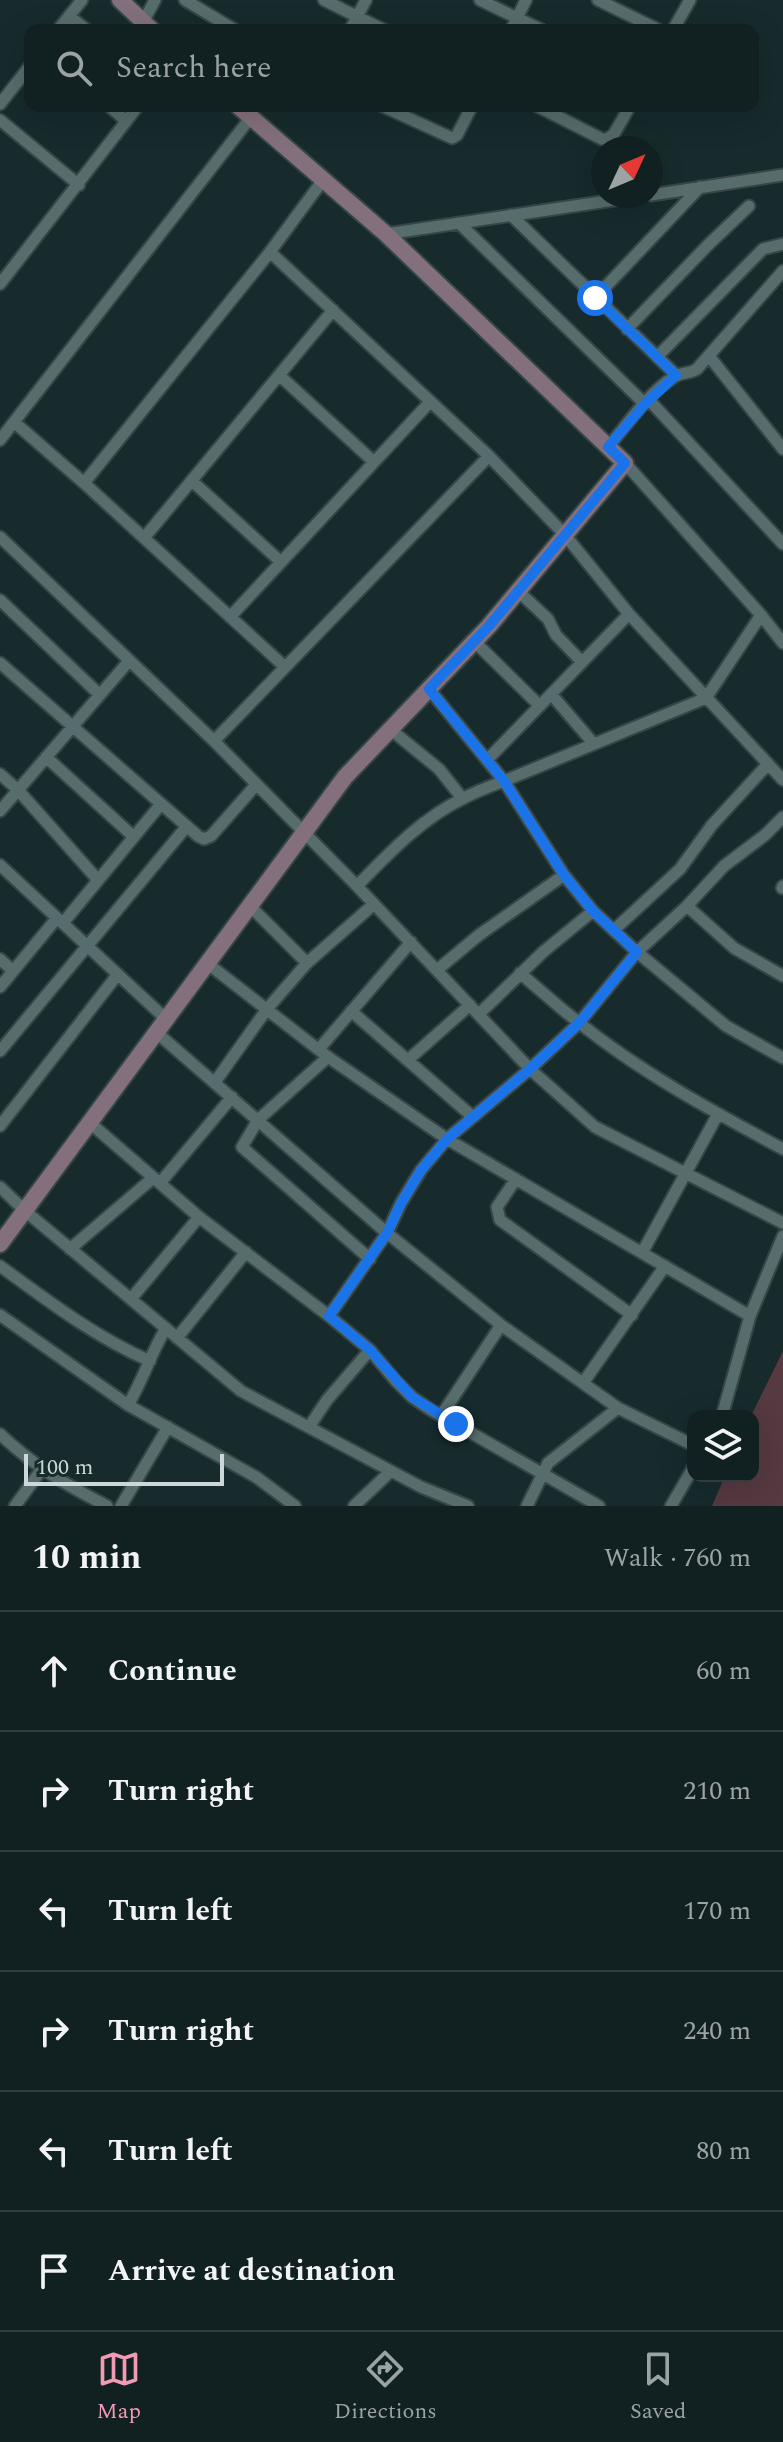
<!DOCTYPE html>
<html lang="en">
<head>
<meta charset="utf-8">
<style>
  :root { --surface:#112021; --page:#1a282a; --text:#f1f3f6; --muted:#9ca3a5; --line:#303e3f; --accent:#f19ab3 }
  body { margin:0; font-family:Spectral,serif; background:var(--page); color:var(--text) }
  .controls { position:absolute; right:24px; bottom:24px; display:grid; overflow:hidden; border-radius:16px; box-shadow:0 8px 32px #0002 }
  .controls button { width:72px; height:72px; display:grid; place-items:center; padding:0; border:0; border-bottom:2px solid var(--line); background:var(--surface); color:var(--text); font:40px sans-serif }
  .compass { position:absolute; left:591px; top:136px; width:72px; height:72px; border-radius:50%; background:var(--surface); box-shadow:0 8px 32px #0002; rotate:46deg }
  .scale { position:absolute; left:24px; bottom:20px; width:200px; box-sizing:border-box; padding-left:8px; border:4px solid #cbd7d8; border-top:0; font-size:22px; line-height:28px; white-space:nowrap; color:#cbd7d8; -webkit-text-stroke:6px #172b2c; paint-order:stroke }
  .stop { position:absolute; width:24px; height:24px; margin:-18px; border:6px solid #1a73e8; border-radius:50%; background:#fff }
  .stop.end { background:#1a73e8; border-color:#fff; box-shadow:0 2px 8px #0008 }
  .list { margin:0; padding:0; list-style:none }
  h2 { display:flex; justify-content:space-between; align-items:center; height:104px; margin:0; padding:0 32px; font-size:34px }
  h2 small { font-size:26px; font-weight:400; color:var(--muted) }
  .list li { display:grid; grid-template-columns:52px 1fr auto; gap:24px; align-items:center; box-sizing:border-box; height:120px; padding:0 32px; border-top:2px solid var(--line) }
  .list b { display:block; font-size:30px; white-space:nowrap }
  .list em { font-size:26px; font-style:normal; color:var(--muted) }
  .icon { flex:none; width:44px; height:44px; fill:none; stroke:currentColor; stroke-width:2; stroke-linecap:round; stroke-linejoin:round }
  .map { position:relative; flex:none; width:783px; height:1506px; overflow:hidden }
  .search { position:absolute; background:var(--surface); box-shadow:0 8px 32px #0002; left:24px; right:24px; top:24px; height:88px; display:flex; align-items:center; gap:20px; box-sizing:border-box; padding:0 28px; border-radius:16px; color:var(--muted); font-size:30px }
  .sheet { height:824px; background:var(--surface) }
  nav { display:flex; justify-content:space-around; align-items:center; box-sizing:border-box; height:112px; border-top:2px solid var(--line); background:var(--surface); font-size:22px; color:var(--muted) }
  nav a { display:grid; justify-items:center; gap:4px }
  nav .on { color:var(--accent) }
  .map>svg:first-child { display:block }
  .green { fill:#563941 }
  .lines { fill:none; stroke-linecap:round; stroke-linejoin:round }
  .street-casing { stroke:#364647; stroke-width:15 }
  .secondary-casing { stroke:#364647; stroke-width:20 }
  .street { stroke:#566c6d; stroke-width:11 }
  .secondary { stroke:#83707c; stroke-width:16 }
  .route { stroke:#1a73e8; stroke-width:10 }
</style>
</head>
<body>
<div class="map">
<svg width="783" height="1506" viewBox="0 0 783 1506">
  <rect width="100%" height="100%" fill="#172b2c"/>
  <path class="green" d="M783,1351V1506H712L725,1476H753V1416H751Z"/>
  <g class="lines">
    <defs>
      <path id="street" d="M185,0L235,30
        M324,0L384,30
        M480,0L542,30
        M598,0L659,30
        M69,16L87,30
        M143,22L155,0
        M58,30L82,0
        M350,30L366,0
        M511,30L526,0
        M673,30L690,0
        M0,104L30,66
        M109,106L126,121
        M382,106L452,138L457,135L472,106
        M537,106L602,139H607L614,134L630,106
        M0,120L79,185
        M323,180L270,252L489,456L565,535L629,614L783,780
        M651,195L783,175
        M511,215L676,375
        M459,223L645,404
        M386,234L641,196
        M0,284L138,106
        M595,298L700,187
        M627,329L708,245L749,206
        M709,356L783,449
        M657,357L763,249L783,244
        M279,375L374,462
        M649,400L783,544
        M14,422L84,483L270,252
        M0,440L251,117
        M608,447C627,425 649,392 674,377C681,372 690,374 697,369L783,271
        M625,463L761,615
        M192,481L281,562
        M84,483L285,667
        M0,537L214,741L357,886L530,1069L595,1127L783,1223
        M144,538L333,310
        M518,591L548,619L556,635L582,662
        M0,600L100,695
        M230,617L430,402
        M474,641L540,706
        M0,663L198,836L204,839L211,836L256,785
        M429,689L504,781L706,698L761,615L783,643
        M551,694L594,744
        M390,729L439,769L462,798
        M214,741L489,456
        M46,757L134,837
        M487,760L629,614
        M0,774L18,790L98,880
        M0,811L129,661
        M0,865L166,1019
        M357,886C389,853 422,818 464,798C477,791 491,786 504,781L564,875L593,911L637,952L726,1026L783,1058
        M782,888L783,886
        M250,906L307,963
        M687,906L734,948L783,976
        M63,923L161,804
        M614,930L680,869L712,825L768,764
        M0,959L13,971
        M207,963L328,1057L447,1139L530,1069L579,1023L637,952L687,906L724,866L765,835L783,817
        M437,970L479,935L564,875
        M520,973C539,989 557,1006 577,1021C640,1072 712,1111 783,1149
        M0,987L57,918
        M351,1011L473,1117
        M479,1014L543,952L593,911
        M156,1032L387,1233L501,1325L618,1408L693,1445
        M319,1049L411,942
        M0,1051L187,826
        M328,1057L258,1120L242,1147L370,1259
        M408,1060L470,1005
        M215,1082L267,1009L307,963L374,904
        M89,1122L199,1217L329,1316L370,1350L395,1380L412,1397L431,1410L599,1506
        M0,1126L118,974
        M516,1179L497,1207L500,1220L632,1315
        M160,1183L232,1097
        M0,1187L24,1210L241,1391L421,1487L468,1506
        M70,1249L153,1178
        M642,1253L718,1114
        M0,1266C48,1301 95,1337 150,1361
        M131,1299L199,1217
        M0,1315L128,1405L256,1477L295,1506
        M329,1316L387,1233L401,1203L421,1170L447,1139L750,1316
        M177,1338L246,1252
        M583,1383L665,1266
        M128,1405C143,1380 151,1353 166,1328
        M441,1416L501,1325
        M722,1416L750,1316L783,1236
        M309,1427L327,1400L370,1350
        M0,1434C32,1465 68,1486 107,1506
        M15,1506L42,1469
        M121,1506L168,1427
        M354,1506L391,1471
        M527,1506L548,1463L618,1408
        M671,1506L693,1468"/>
      <path id="secondary" d="M120,0L152,30
        M0,1244L345,777L489,626L625,463L386,234L238,106"/>
    </defs>
    <use href="#street" class="street-casing"/>
    <use href="#secondary" class="secondary-casing"/>
    <use href="#street" class="street"/>
    <use href="#secondary" class="secondary"/>
  </g>
  <g class="lines">
    <path class="route" d="M456,1424L412,1397L370,1350L329,1316L387,1233L401,1203L421,1170L447,1139L530,1069L579,1023L637,952L593,911L564,875L504,781L429,689L489,626L625,463L608,447L645,404L676,375L595,298"/>
  </g>
</svg>
<div class="controls">
<button><svg class="icon" aria-label="layers" viewBox="0 0 24 24"><path d="M12 4l9 5-9 5-9-5zM3 14l9 5 9-5"/></svg></button>
</div>
<svg class="compass" viewBox="-18 -18 36 36"><path d="M0-13l5 13h-10z" fill="#e53935"/><path d="M0 13l5-13h-10z" fill="#9ca3a5"/></svg>
<div class="scale">100 m</div>
<div class="stop" style="left:595px;top:298px"></div>
<div class="stop end" style="left:456px;top:1424px"></div>
<div class="search"><svg class="icon" aria-label="search" viewBox="0 0 24 24"><circle cx="10" cy="10" r="6"/><path d="M15 15l6 6"/></svg>Search here</div>
</div>
<section class="sheet">
<h2>10 min<small>Walk · 760 m</small></h2>
<ul class="list">
<li><svg class="icon" aria-label="ahead" viewBox="0 0 24 24"><path d="M12 20V5M6 11l6-6 6 6"/></svg><div><b>Continue</b></div><em>60 m</em></li>
<li><svg class="icon" aria-label="right" viewBox="0 0 24 24"><path d="M7 20v-9h11M14 6l5 5-5 5"/></svg><div><b>Turn right</b></div><em>210 m</em></li>
<li><svg class="icon" aria-label="left" viewBox="0 0 24 24"><path d="M17 20v-9H6M10 6l-5 5 5 5"/></svg><div><b>Turn left</b></div><em>170 m</em></li>
<li><svg class="icon" aria-label="right" viewBox="0 0 24 24"><path d="M7 20v-9h11M14 6l5 5-5 5"/></svg><div><b>Turn right</b></div><em>240 m</em></li>
<li><svg class="icon" aria-label="left" viewBox="0 0 24 24"><path d="M17 20v-9H6M10 6l-5 5 5 5"/></svg><div><b>Turn left</b></div><em>80 m</em></li>
<li><svg class="icon" aria-label="arrive" viewBox="0 0 24 24"><path d="M6 21V4h12l-3 4 3 4H6"/></svg><div><b>Arrive at destination</b></div></li>
</ul>
</section>
<nav>
<a class="on"><svg class="icon" aria-label="map" viewBox="0 0 24 24"><path d="M3 6l6-2 6 2 6-2v14l-6 2-6-2-6 2zM9 4v14M15 6v14"/></svg>Map</a>
<a><svg class="icon" aria-label="directions" viewBox="0 0 24 24"><path d="M12 3l9 9-9 9-9-9zM9 14v-3h6M13 9l2 2-2 2"/></svg>Directions</a>
<a><svg class="icon" aria-label="saved" viewBox="0 0 24 24"><path d="M7 4h10v16l-5-4-5 4z"/></svg>Saved</a>
</nav>
</body>
</html>
